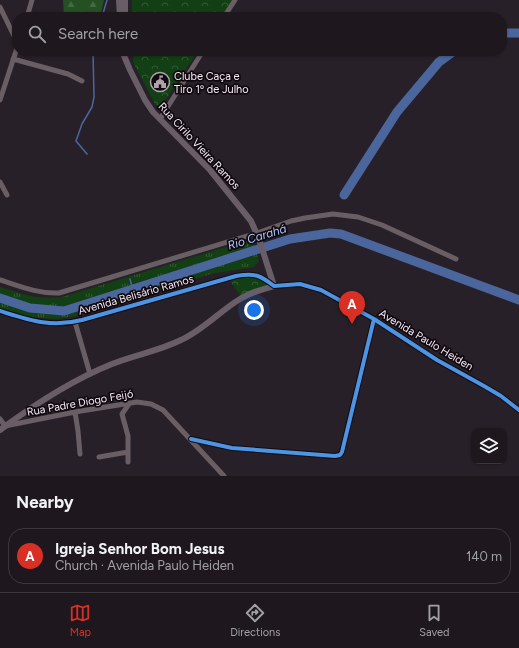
<!DOCTYPE html>
<html lang="en">
<head>
<meta charset="utf-8">
<style>
  :root { --surface:#1e181e; --page:#2b252b; --text:#f1f3f6; --muted:#a1a0a4; --line:#3c373c; --accent:#d93025 }
  body { margin:0; font-family:Figtree,sans-serif; background:var(--page); color:var(--text) }
  .controls { position:absolute; right:12px; bottom:12px; display:grid; overflow:hidden; border-radius:8px; box-shadow:0 1px 3px #0004 }
  .controls button { width:36px; height:36px; display:grid; place-items:center; padding:0; border:0; border-bottom:1px solid var(--line); background:var(--surface); color:var(--text); font:20px sans-serif }
  .you { position:absolute; left:254px; top:310px; width:14px; height:14px; margin:-10px; border:3px solid #fff; border-radius:50%; background:#1a73e8; box-shadow:0 0 0 6px #1a73e833 }
  .badge { display:grid; place-items:center; width:26px; height:26px; border-radius:50%; background:var(--accent); color:#fff; font-size:13px; font-weight:700 }
  .pin { position:absolute; translate:-50% -33px; filter:drop-shadow(0 1px 2px #0008) }
  .pin::after { content:''; position:absolute; top:21px; width:14px; height:12px; background:inherit; clip-path:polygon(0 0,100% 0,50% 100%) }
  .list { margin:0; padding:0; list-style:none }
  h2 { display:flex; justify-content:space-between; align-items:center; height:52px; margin:0; padding:0 16px; font-size:17px }
  h2 small { font-size:13px; font-weight:400; color:var(--muted) }
  .list li { display:grid; grid-template-columns:26px 1fr auto; gap:12px; align-items:center; box-sizing:border-box; height:56px; margin:0 8px 8px; padding:0 8px; border:1px solid var(--line); border-radius:16px }
  .list b { display:block; font-size:15px; white-space:nowrap }
  .list p { margin:0; font-size:13px; white-space:nowrap; color:var(--muted) }
  .list em { font-size:13px; font-style:normal; color:var(--muted) }
  .icon { flex:none; width:22px; height:22px; fill:none; stroke:currentColor; stroke-width:2; stroke-linecap:round; stroke-linejoin:round }
  .map { position:relative; flex:none; width:519px; height:476px; overflow:hidden }
  .search { position:absolute; background:var(--surface); box-shadow:0 1px 3px #0004; left:12px; right:12px; top:12px; height:44px; display:flex; align-items:center; gap:10px; box-sizing:border-box; padding:0 14px; border-radius:16px; color:var(--muted); font-size:15px }
  .sheet { height:116px; background:var(--surface) }
  nav { display:flex; justify-content:space-around; align-items:center; box-sizing:border-box; height:56px; border-top:1px solid var(--line); background:var(--surface); font-size:11px; color:var(--muted) }
  nav a { display:grid; justify-items:center; gap:2px }
  nav .on { color:var(--accent) }
  .map>svg:first-child { display:block }
  .grass { fill:url(#grass-tufts) }
  .forest { fill:url(#forest-firs) }
  .park { fill:url(#park-crowns) }
  .lines { fill:none; stroke-linecap:round; stroke-linejoin:round }
  .stream { stroke:#4b669d; stroke-width:1.5 }
  .river { stroke:#4b669d; stroke-width:9 }
  .minor { stroke:#685e64; stroke-width:5 }
  .major { stroke:#695e67; stroke-width:6 }
  .cycleway-casing { stroke:#100910; stroke-width:6 }
  .cycleway { stroke:#4d94e3; stroke-width:4 }
  .labels { text-anchor:middle; dominant-baseline:central; stroke-width:3.5; stroke-linejoin:round; paint-order:stroke }
  .poi-label { font-size:11px; fill:#f6eaf5; stroke:#100910; text-anchor:start }
  .street-label { font-size:11px; fill:#f6eaf5; stroke:#100910 }
  .water-label { font-size:12px; font-style:italic; fill:#abc7fa; stroke:#100910 }
</style>
</head>
<body>
<div class="map">
<svg width="519" height="476" viewBox="0 0 519 476">
  <defs>
    <pattern id="grass-tufts" width="24" height="20" patternUnits="userSpaceOnUse"><rect width="24" height="20" fill="#123f13"/><path d="M3 7l-1-3M5 7V3M7 7l1-3M15 17l-1-3M17 17v-4M19 17l1-3" fill="none" stroke="#355b36"/></pattern>
    <pattern id="forest-firs" width="22" height="20" patternUnits="userSpaceOnUse"><rect width="22" height="20" fill="#245023"/><path d="M5 1l3.5 6h-7zM16 11l3.5 6h-7z" fill="#446944"/></pattern>
    <pattern id="park-crowns" width="20" height="18" patternUnits="userSpaceOnUse"><rect width="20" height="18" fill="#123f13"/><path d="M2 6a3 3 0 1 1 6 0M12 15a3 3 0 1 1 6 0" fill="none" stroke="#355b36"/></pattern>
  </defs>
  <rect width="100%" height="100%" fill="#282028"/>
  <path class="grass" d="M249,240L253,241L259,261L254,267L211,274L73,317L57,319L40,318L24,315L0,308V287C22,294 38,300 62,297Z"/>
  <path class="forest" d="M63,0H104L100,17H64Z"/>
  <path class="park" d="M132,0H232L221,17H132Z
    M134,51H198L163,104L156,106L134,64L133,60Z
    M253,274L274,286L242,298L228,278Z"/>
  <g class="lines">
    <path class="stream" d="M102,17L107,0
      M87,154L76,141L82,124L92,107L94,97L93,51
      M130,279L133,290"/>
    <path class="river" d="M502,33H519
      M344,195L397,112L439,62L454,51
      M0,298L30,308L64,311L290,239L330,233L341,234L519,300"/>
    <path class="minor" d="M0,7L17,42
      M27,17L32,0
      M224,17L235,0
      M13,59L68,74L82,81
      M0,100L17,48
      M160,119L203,51
      M0,182L7,195
      M0,280C19,286 38,294 59,293L257,233L291,221L305,218L333,214L358,217L382,225L456,259
      M0,311C29,320 51,328 82,320L236,276C255,273 260,275 274,286L300,284L321,290L374,319L437,360L484,386L501,396L519,410
      M75,322L90,374
      M75,412L78,431L80,454
      M0,419L5,426L75,412L137,402L151,404L163,410L224,476
      M191,439L232,448L335,456L340,455L342,452L374,319
      M99,457L128,452
      M128,462V436L122,414L129,404"/>
    <path class="major" d="M119,0L120,17
      M125,0V17
      M0,430C35,404 72,380 112,364C134,355 159,351 181,340C203,330 220,311 240,299C251,292 263,289 274,286L259,239L251,221L210,170L153,112L145,100L130,70L122,51"/>
    <defs>
      <path id="cycleway" d="M0,311C29,320 51,328 82,320L236,276C255,273 260,275 274,286L300,284L321,290L374,319L437,360L484,386L501,396L519,410
        M191,439L232,448L335,456L340,455L342,452L374,319"/>
    </defs>
    <use href="#cycleway" class="cycleway-casing"/>
    <use href="#cycleway" class="cycleway"/>
  </g>
  <defs>
    <symbol id="civic-ring" viewBox="-11 -11 22 22"><circle r="9.5" fill="#100910" stroke="#aea3ad" stroke-width="1.5"/><path d="M-.6-6.5H3V-4.5H.6V-3L4-1V1h2V6H-6V1h2V-1L-.6-3ZM-1.2 2.5V6h2.4V2.5Z" fill="#aea3ad"/></symbol>
  </defs>
  <g fill-rule="evenodd">
    <use href="#civic-ring" x="149" y="71" width="22" height="22"/>
  </g>
  <g class="labels">
    <g class="poi-label">
      <text x="174" y="76">Clube Caça e<tspan x="174" dy="13">Tiro 1º de Julho</tspan></text>
    </g>
    <g class="street-label">
      <text transform="translate(199 146) rotate(47)">Rua Cirilo Vieira Ramos</text>
      <text transform="translate(136 295) rotate(-16)">Avenida Belisário Ramos</text>
      <text transform="translate(426 340) rotate(31)">Avenida Paulo Heiden</text>
      <text transform="translate(80 403) rotate(-10)">Rua Padre Diogo Feijó</text>
    </g>
    <g class="water-label">
      <text transform="translate(257 237) rotate(-17)">Rio Carahá</text>
    </g>
  </g>
</svg>
<div class="controls">
<button><svg class="icon" aria-label="layers" viewBox="0 0 24 24"><path d="M12 4l9 5-9 5-9-5zM3 14l9 5 9-5"/></svg></button>
</div>
<div class="you"></div>
<div class="pin badge" style="left:352px;top:324px">A</div>
<div class="search"><svg class="icon" aria-label="search" viewBox="0 0 24 24"><circle cx="10" cy="10" r="6"/><path d="M15 15l6 6"/></svg>Search here</div>
</div>
<section class="sheet">
<h2>Nearby<small></small></h2>
<ul class="list">
<li><span class="badge">A</span><div><b>Igreja Senhor Bom Jesus</b><p>Church · Avenida Paulo Heiden</p></div><em>140 m</em></li>
</ul>
</section>
<nav>
<a class="on"><svg class="icon" aria-label="map" viewBox="0 0 24 24"><path d="M3 6l6-2 6 2 6-2v14l-6 2-6-2-6 2zM9 4v14M15 6v14"/></svg>Map</a>
<a><svg class="icon" aria-label="directions" viewBox="0 0 24 24"><path d="M12 3l9 9-9 9-9-9zM9 14v-3h6M13 9l2 2-2 2"/></svg>Directions</a>
<a><svg class="icon" aria-label="saved" viewBox="0 0 24 24"><path d="M7 4h10v16l-5-4-5 4z"/></svg>Saved</a>
</nav>
</body>
</html>
